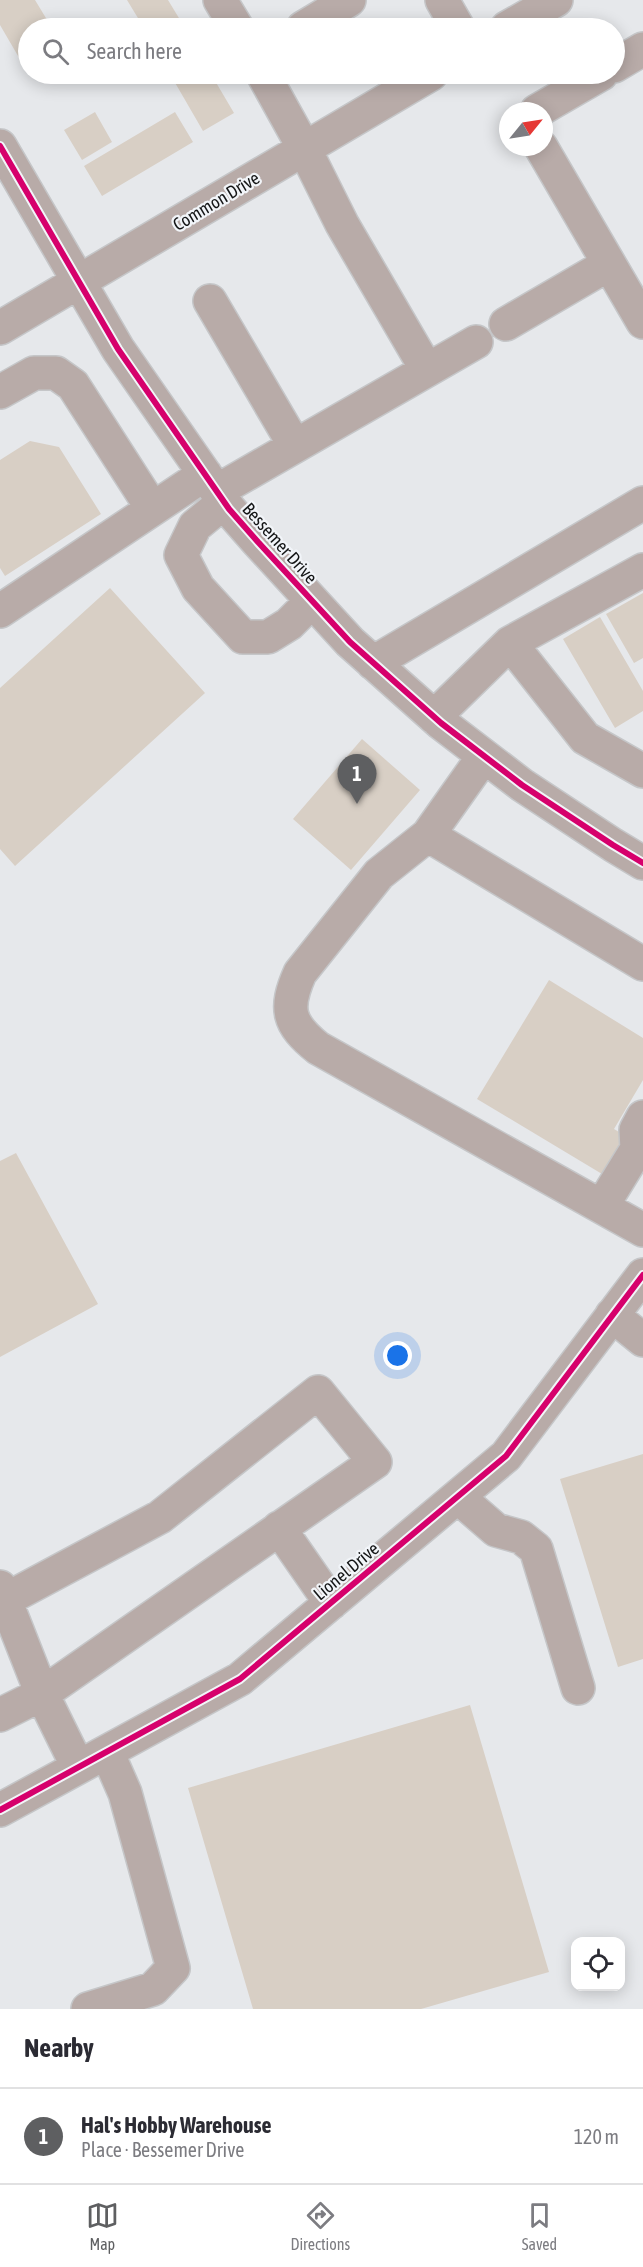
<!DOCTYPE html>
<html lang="en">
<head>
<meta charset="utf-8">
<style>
  :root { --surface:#fff; --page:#f2f2f3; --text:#2b2b33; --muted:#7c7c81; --line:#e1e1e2; --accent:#5e5f61 }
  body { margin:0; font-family:"Asap Condensed",sans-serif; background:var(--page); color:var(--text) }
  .controls { position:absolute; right:18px; bottom:18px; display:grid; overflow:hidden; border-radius:12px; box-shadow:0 3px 15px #0003 }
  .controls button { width:54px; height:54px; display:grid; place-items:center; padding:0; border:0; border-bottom:2px solid var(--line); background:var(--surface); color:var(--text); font:30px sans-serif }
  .compass { position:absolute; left:499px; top:102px; width:54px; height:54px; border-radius:50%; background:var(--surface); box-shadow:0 3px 15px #0003; rotate:60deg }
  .you { position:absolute; left:398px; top:1356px; width:21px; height:21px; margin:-15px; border:4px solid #fff; border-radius:50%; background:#1a73e8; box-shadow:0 0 0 9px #1a73e833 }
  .badge { display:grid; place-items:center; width:39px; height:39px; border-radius:50%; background:var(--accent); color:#fff; font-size:20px; font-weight:700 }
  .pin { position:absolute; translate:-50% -50px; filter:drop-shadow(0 2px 3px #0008) }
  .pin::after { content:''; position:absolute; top:32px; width:21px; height:18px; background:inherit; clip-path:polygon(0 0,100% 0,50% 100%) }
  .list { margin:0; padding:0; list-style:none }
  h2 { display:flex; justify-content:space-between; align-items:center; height:78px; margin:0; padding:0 24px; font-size:26px }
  h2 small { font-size:20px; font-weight:400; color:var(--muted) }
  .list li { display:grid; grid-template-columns:39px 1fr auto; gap:18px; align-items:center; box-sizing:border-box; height:96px; padding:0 24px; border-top:2px solid var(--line) }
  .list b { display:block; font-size:22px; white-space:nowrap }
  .list p { margin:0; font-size:20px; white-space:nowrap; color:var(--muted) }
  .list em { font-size:20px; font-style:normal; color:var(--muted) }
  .icon { flex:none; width:33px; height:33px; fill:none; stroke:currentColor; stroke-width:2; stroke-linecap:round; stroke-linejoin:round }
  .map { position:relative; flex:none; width:643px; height:2009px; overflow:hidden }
  .search { position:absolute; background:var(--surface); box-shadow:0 3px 15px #0003; left:18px; right:18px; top:18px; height:66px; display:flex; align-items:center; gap:15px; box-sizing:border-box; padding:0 21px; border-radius:33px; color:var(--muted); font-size:22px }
  .sheet { height:174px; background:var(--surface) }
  nav { display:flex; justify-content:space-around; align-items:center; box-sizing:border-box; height:84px; border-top:2px solid var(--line); background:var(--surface); font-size:16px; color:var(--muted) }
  nav a { display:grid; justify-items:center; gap:3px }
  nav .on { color:var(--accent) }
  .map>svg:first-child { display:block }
  .building { fill:#d8cfc5 }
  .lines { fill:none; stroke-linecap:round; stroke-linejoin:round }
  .minor-casing { stroke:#c5c6c8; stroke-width:36 }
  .minor { stroke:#b8aba8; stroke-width:33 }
  .cycleway-casing { stroke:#f2f5f9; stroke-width:10 }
  .cycleway { stroke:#d6006c; stroke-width:6 }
  .labels { text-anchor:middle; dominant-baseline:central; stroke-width:4.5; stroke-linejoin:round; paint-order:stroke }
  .street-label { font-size:18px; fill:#141516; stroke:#f2f5f9 }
</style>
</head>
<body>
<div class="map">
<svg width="643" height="2009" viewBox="0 0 643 2009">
  <rect width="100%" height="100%" fill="#e6e8eb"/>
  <path class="building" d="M0,0H35L52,28H28V73L0,25Z
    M127,0H168L185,28H144Z
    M170,74H211L234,113L203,131Z
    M95,112L112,142L82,160L64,130Z
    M175,112L193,142L102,196L84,166Z
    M30,441L59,447L101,514L5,576L0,568V460Z
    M110,588L205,693L15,866L0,849V688Z
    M643,593V658L634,663L606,614Z
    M600,617L643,691V711L615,728L563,639Z
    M362,739L420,790L351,870L293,819Z
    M549,980L643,1038V1080L614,1129L631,1139L607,1177L477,1099Z
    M16,1153L98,1304L0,1357V1161Z
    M643,1454V1659L618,1667L560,1479Z
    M470,1705L549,1972L421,2009H253L188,1788Z"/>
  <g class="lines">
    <defs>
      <path id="minor" d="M220,0L237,28
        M442,0L458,28
        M303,28L349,0
        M507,28L556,0
        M614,66L643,49
        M263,74L304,148L342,224L427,370
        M537,111L601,74
        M0,146L118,349L229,509L258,542L350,642L441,723L522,785L613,845L643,863
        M541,147L643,322
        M210,301L295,446
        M506,324L609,264
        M0,328L431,74
        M0,392L34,373H56L73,385L152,508
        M217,491L476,342
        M224,502L195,526L181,555L198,588L243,637H268L289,624L312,601
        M0,611L205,474
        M510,643L585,738L643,771
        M373,663L643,503
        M434,717L510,643L643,570
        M484,756L428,835L643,964
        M428,835L379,874L300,973C284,1009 288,1024 318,1048L643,1230
        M602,1206L637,1149L636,1130L643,1117
        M612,1315L643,1340
        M458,1497L496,1530L521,1537L536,1549L578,1688
        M279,1528L331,1603
        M0,1587L42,1694L78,1767
        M0,1715L42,1694L375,1462L318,1392L160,1517L5,1600
        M0,1810L240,1679L506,1456L643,1275
        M88,2009L153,1989L173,1968L125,1793L107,1752"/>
    </defs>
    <use href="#minor" class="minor-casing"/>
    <use href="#minor" class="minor"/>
    <defs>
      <path id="cycleway" d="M0,146L118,349L229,509L258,542L350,642L441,723L522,785L613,845L643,863
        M0,1810L240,1679L506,1456L643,1275"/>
    </defs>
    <use href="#cycleway" class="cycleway-casing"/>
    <use href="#cycleway" class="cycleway"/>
  </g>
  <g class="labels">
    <g class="street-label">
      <text transform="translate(216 201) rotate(-31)">Common Drive</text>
      <text transform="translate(280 543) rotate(48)">Bessemer Drive</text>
      <text transform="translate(346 1571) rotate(-40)">Lionel Drive</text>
    </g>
  </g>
</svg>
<div class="controls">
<button><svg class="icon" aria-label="locate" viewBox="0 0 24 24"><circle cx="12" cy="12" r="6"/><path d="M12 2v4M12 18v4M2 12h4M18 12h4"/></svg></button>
</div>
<svg class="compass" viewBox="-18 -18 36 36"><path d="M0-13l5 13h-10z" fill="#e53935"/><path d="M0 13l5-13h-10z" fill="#7c7c81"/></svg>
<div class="you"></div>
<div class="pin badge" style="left:357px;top:804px">1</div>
<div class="search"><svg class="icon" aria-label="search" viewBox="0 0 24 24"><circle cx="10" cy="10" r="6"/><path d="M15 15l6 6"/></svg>Search here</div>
</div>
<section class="sheet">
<h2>Nearby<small></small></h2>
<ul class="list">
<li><span class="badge">1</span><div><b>Hal's Hobby Warehouse</b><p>Place · Bessemer Drive</p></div><em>120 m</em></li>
</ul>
</section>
<nav>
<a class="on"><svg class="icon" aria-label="map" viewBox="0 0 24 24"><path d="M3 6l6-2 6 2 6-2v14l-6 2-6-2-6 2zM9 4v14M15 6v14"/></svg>Map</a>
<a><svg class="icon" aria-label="directions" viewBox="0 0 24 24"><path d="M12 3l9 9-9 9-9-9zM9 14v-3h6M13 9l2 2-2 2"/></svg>Directions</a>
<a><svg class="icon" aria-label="saved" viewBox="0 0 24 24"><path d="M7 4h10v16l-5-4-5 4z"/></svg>Saved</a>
</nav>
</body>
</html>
